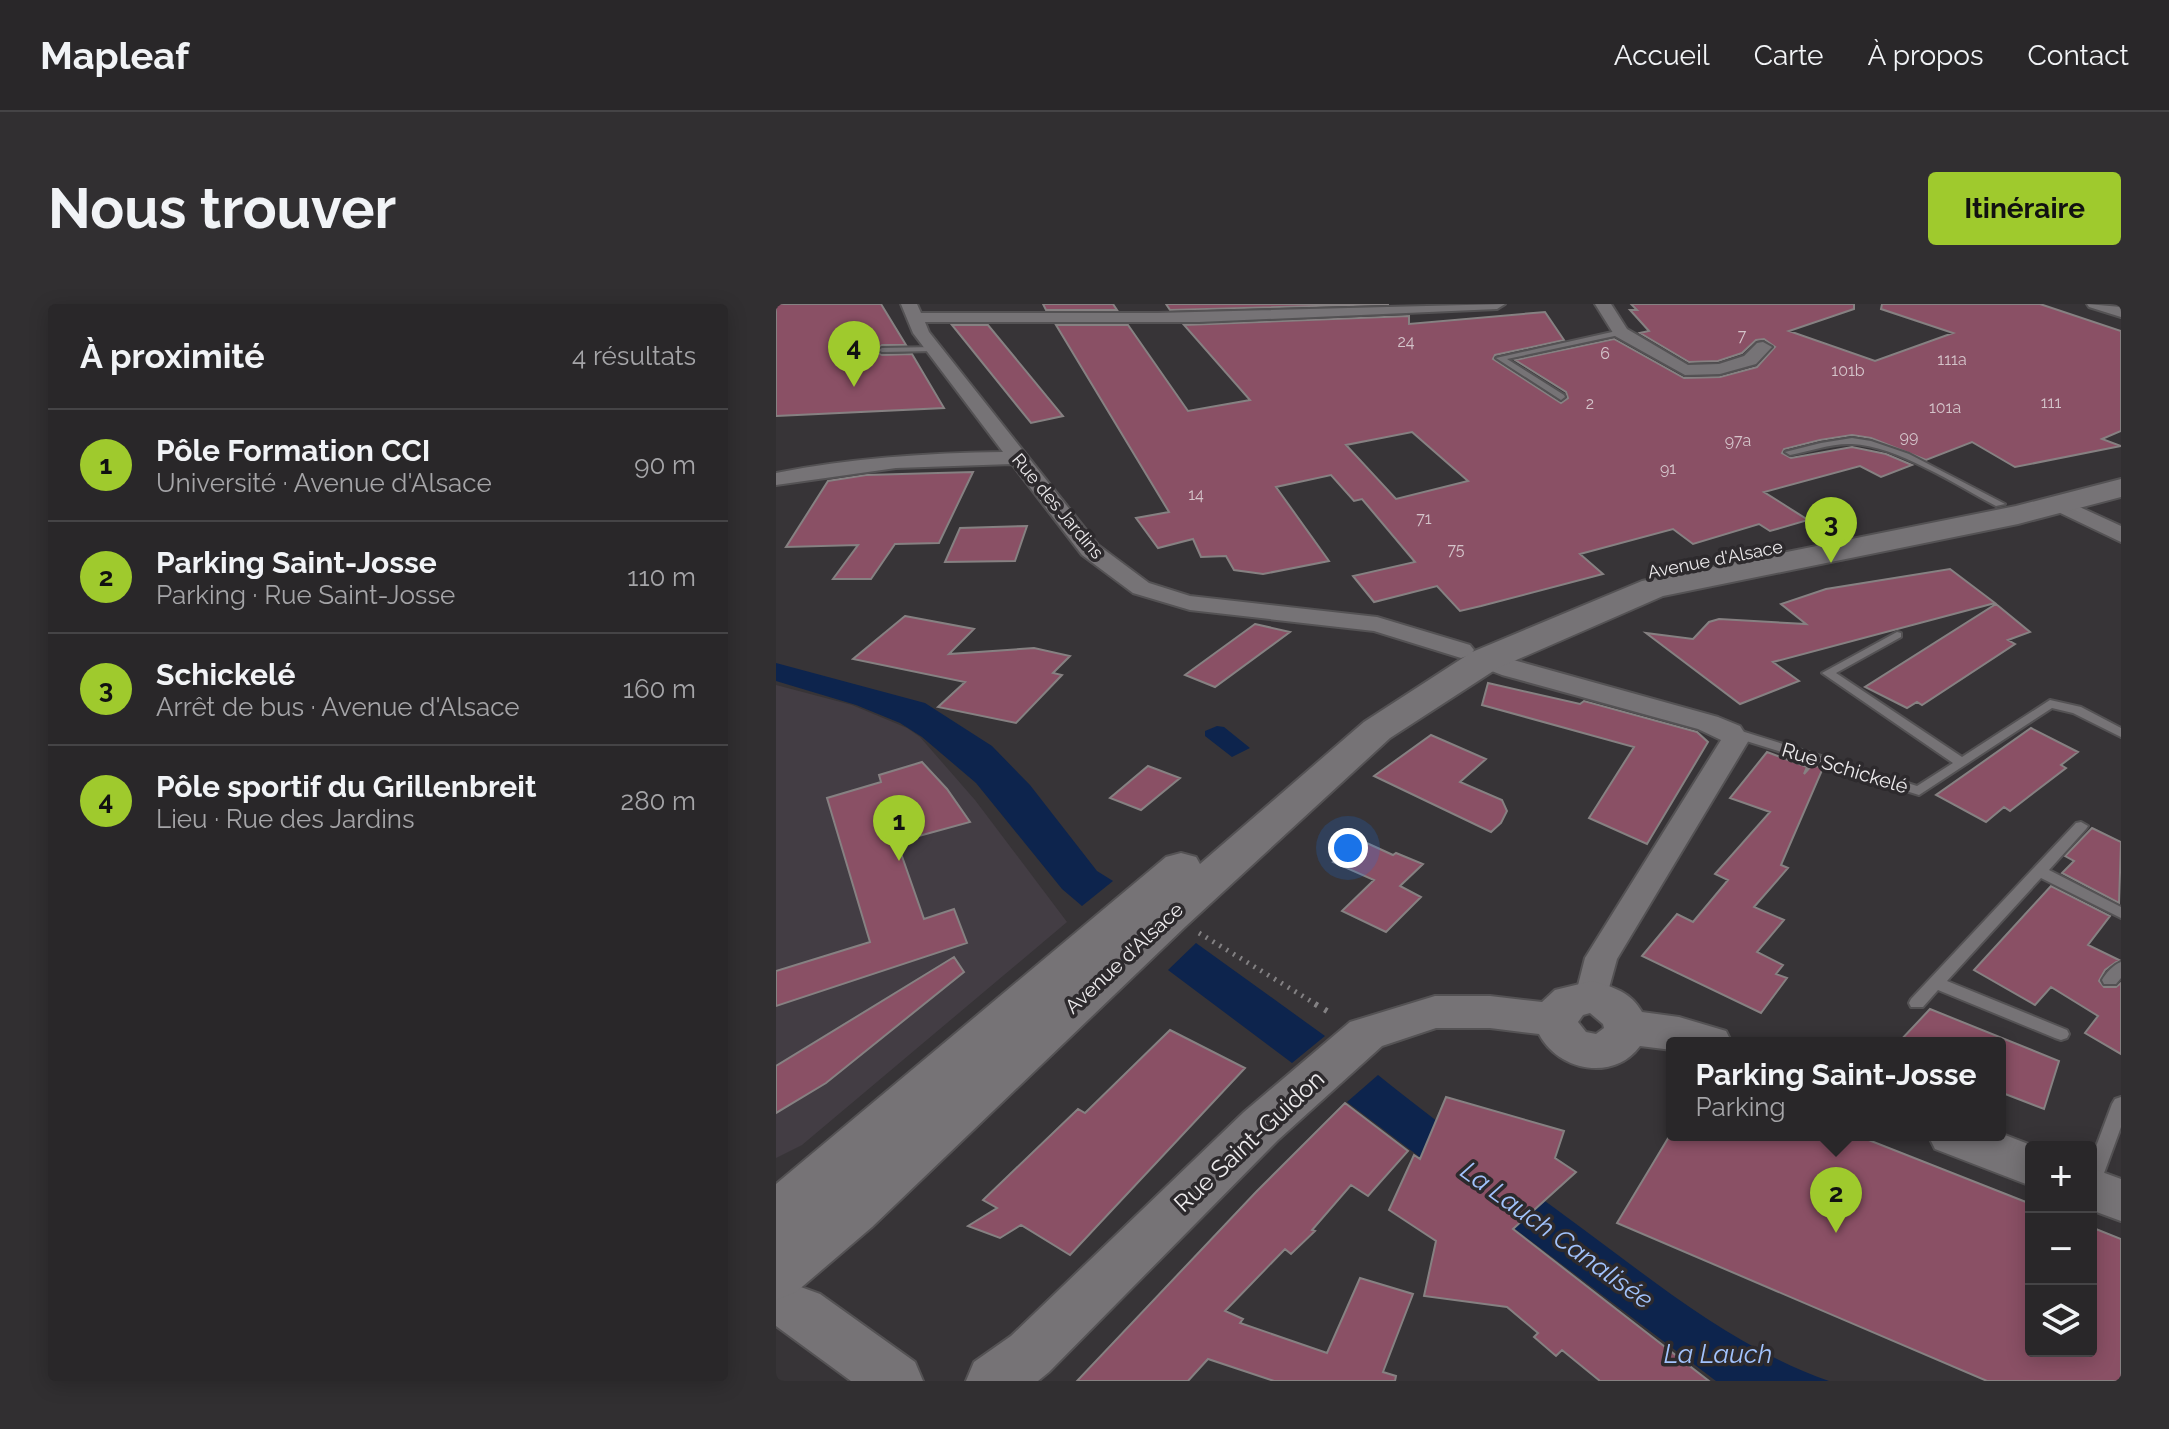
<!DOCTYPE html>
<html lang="fr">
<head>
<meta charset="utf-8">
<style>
  :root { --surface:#292729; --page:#312f31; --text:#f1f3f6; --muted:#a5a5a8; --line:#454446; --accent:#9fca2d }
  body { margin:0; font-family:Raleway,sans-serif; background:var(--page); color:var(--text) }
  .controls { position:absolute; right:24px; bottom:24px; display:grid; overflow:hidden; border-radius:8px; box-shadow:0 4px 20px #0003 }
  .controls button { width:72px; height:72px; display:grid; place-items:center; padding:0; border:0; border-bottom:2px solid var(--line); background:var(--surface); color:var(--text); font:40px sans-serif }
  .you { position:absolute; left:572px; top:544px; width:28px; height:28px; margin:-20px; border:6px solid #fff; border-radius:50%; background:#1a73e8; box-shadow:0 0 0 12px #1a73e833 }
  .badge { display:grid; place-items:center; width:52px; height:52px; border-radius:50%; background:var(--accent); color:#111; font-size:26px; font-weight:700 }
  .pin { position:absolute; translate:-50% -66px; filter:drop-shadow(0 2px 4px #0008) }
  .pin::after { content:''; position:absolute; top:42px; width:28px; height:24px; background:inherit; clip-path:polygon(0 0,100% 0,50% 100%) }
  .popup { position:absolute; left:890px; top:733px; width:340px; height:104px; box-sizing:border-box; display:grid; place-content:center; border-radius:8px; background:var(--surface); filter:drop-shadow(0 2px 6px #0005); font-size:26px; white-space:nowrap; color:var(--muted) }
  .popup b { font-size:30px; color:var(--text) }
  .popup::after { content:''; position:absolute; left:50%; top:100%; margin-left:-16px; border:16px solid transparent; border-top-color:var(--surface) }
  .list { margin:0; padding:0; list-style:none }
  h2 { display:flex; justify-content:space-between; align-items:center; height:104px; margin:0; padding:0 32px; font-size:34px }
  h2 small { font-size:26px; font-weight:400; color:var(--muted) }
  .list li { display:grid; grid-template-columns:52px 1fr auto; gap:24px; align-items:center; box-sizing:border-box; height:112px; padding:0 32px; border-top:2px solid var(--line) }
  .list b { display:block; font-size:30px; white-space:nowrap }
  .list p { margin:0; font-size:26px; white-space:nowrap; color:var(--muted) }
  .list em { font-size:26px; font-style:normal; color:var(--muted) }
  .icon { flex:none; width:44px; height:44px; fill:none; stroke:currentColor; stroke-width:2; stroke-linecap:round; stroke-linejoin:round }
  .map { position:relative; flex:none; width:1345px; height:1077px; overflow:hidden; border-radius:8px }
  header { display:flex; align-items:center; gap:48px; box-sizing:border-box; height:112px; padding:0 40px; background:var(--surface); border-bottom:2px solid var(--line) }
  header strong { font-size:38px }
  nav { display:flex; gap:44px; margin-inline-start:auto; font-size:28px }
  .intro { display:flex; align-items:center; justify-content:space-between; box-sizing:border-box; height:192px; padding:0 48px }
  h1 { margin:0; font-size:56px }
  .button { padding:20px 36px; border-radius:8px; background:var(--accent); color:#111; font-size:28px; font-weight:700 }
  main { display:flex; gap:48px; padding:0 48px }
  aside { flex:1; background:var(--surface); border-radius:8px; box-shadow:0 4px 20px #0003 }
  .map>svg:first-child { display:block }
  .built { fill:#433d44 }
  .water { fill:#0d244d }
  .building { fill:#8a5065; stroke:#868182; stroke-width:2; fill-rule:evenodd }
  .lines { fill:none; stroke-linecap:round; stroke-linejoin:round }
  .service-casing { stroke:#545254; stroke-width:4 }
  .minor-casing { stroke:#545254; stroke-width:4 }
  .tertiary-casing { stroke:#545254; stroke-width:4 }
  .secondary-casing { stroke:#545254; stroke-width:4 }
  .path-far1 { stroke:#838183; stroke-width:5; stroke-dasharray:2 6; stroke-linecap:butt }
  .path { stroke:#838183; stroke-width:6; stroke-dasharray:3 8; stroke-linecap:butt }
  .service { fill:#767376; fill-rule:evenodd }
  .minor { fill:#767376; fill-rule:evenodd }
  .tertiary { fill:#767376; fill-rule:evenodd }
  .secondary { fill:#767376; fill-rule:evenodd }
  .labels { text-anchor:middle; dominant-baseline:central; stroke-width:7; stroke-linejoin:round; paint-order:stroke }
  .number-label { font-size:16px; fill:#d4c4ca }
  .far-street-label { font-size:18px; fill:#eceaec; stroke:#2d2a2d }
  .street-label { font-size:20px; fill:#eceaec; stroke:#2d2a2d }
  .near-street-label { font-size:24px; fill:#eceaec; stroke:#2d2a2d }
  .near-water-label { font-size:26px; font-style:italic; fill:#a2c3fd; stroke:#2d2a2d }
</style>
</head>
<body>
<header>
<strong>Mapleaf</strong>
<nav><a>Accueil</a><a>Carte</a><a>À propos</a><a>Contact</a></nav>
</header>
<div class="intro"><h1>Nous trouver</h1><a class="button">Itinéraire</a></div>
<main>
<aside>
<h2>À proximité<small>4 résultats</small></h2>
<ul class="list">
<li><span class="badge">1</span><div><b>Pôle Formation CCI</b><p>Université · Avenue d'Alsace</p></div><em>90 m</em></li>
<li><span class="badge">2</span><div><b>Parking Saint-Josse</b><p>Parking · Rue Saint-Josse</p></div><em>110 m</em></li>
<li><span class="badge">3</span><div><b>Schickelé</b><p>Arrêt de bus · Avenue d'Alsace</p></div><em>160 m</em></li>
<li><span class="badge">4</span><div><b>Pôle sportif du Grillenbreit</b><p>Lieu · Rue des Jardins</p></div><em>280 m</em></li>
</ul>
</aside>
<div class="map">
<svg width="1345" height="1077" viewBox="0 0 1345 1077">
  <rect width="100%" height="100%" fill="#373437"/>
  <path class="built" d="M0,381L76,401L131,424L144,433L199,496L291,618L26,841L0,854Z"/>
  <path class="water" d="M0,359L149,399L216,442L254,481L321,567L337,577L306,602L286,585L200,479L146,433L124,419L80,401L0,377Z
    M441,422L448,423L474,444L456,453L429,432V427Z
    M420,639L549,732L516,759L392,666Z
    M602,771C670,826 741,876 811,928C888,985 962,1045 1053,1077H940L571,798Z"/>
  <path class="building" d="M0,0H105L130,41H106L99,47L106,51L136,50L168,104L0,112Z
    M267,0H337L341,6H270Z
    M390,0H613L394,6Z
    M855,0H1078V5L1013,27L1099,57L1177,29L1105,5L1106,0H1264L1345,27V127L1326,135L1345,142L1239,163L1196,138L1150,156L1095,134L1076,131L1044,136L1008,145L1006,149L1015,154L1076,143L1110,150L1136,161L1105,173L1084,162L988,188L1032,216L994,227L983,220L917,240L897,225L804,250L827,270L705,302L684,307L661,282L598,298L577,272L639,258L586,195L578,197L555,171L500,183L553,257L487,270L458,266L450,252L425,253L417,235L382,244L360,214L393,208L280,21H352L412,107L474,96L408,21L633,12V20L769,8L788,36L719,51L717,55L785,99L792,94L790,88L739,56L838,35L908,74L944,73L981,63L999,43L988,35L980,36L966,49L942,57L913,58L864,29L873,27L854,6H861ZM636,128L692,177L620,195L570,141Z
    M176,21H212L287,112L255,119Z
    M197,168L163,239L119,240L95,275H57L82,241L10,243L52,177L90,171Z
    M251,222L239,257L169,258L184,224Z
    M1174,265L1219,299L997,358L1023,377L964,400L870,329L917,335L933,318L943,315L1030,320L1005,300L1050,285Z
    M1220,300L1254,328L1232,336L1239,340L1146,401L1141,398L1131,404L1089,383Z
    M129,312L198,325L173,350L258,344L294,352L277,369L286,371L240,419L162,403L189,378L77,355Z
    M479,320L514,328L439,383L409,371Z
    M712,379L804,400L808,397L921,428L932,438L871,540L813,514L858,443L706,401Z
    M1255,424L1302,448L1285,461L1290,464L1234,507L1228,503L1210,518L1160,491Z
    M655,431L710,455L684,478L726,496L731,507L725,519L715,528L598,472Z
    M991,448L1031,463L1028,470L1036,461L1047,464L1005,561L1012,564L978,603L1008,616L981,648L1007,661L1000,670L1011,674L985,709L866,652L901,610L917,618L952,576L939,570L994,508L954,494Z
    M146,458L171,485L194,518L121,538L148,615L178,605L191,639L0,702V667L94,638L51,494L105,478L103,471Z
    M372,462L404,474L365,506L334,494Z
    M1316,524L1345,538L1343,599L1286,569L1298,557L1289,552Z
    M582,535L617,551L620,549L647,560L624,582L645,593L610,628L566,607L598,576L557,558Z
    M1275,582L1334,612L1312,641L1343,656L1329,666L1323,677L1328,683H1340L1345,679V750L1309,729L1322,712L1275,683L1259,701L1198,666Z
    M178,653L188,668L50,779L0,809V762Z
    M1154,705L1283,757L1268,805L1224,788V739H1122Z
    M394,726L469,764L294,951L245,921L224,934L192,922L221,904L207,896L302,805L309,809Z
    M670,793L788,827L779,854L800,868L737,925L933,1077H824L786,1046L780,1052L758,1033L762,1029L731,1003L648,992L660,937L613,906L638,851L644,855Z
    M569,799L632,847L592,892L575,881L536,926L539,927L515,950L509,945L449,1007L467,1015L464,1019L551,1049L584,974L637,990L607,1068L620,1072L619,1077H498L432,1055L412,1077H301L480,888Z
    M894,831H1080L1255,900V1047H1315V923L1345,935V1077H1211L841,919Z"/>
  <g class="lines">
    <defs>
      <path id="service" d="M845,26H848V30L731,55L788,91L789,93L785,96L720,54Z
        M157,43H160V47L106,48L102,46L106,44Z
        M1076,134L1095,137L1133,150L1229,200L1220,202C1182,182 1119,141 1076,140C1056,139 1034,147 1014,151L1009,148L1045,139Z
        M1121,328L1125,329V333L1060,369L1186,453L1274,396L1305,403L1345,424V433L1297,409L1276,404L1143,491L951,431L949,428L955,424L959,425L1141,482L1177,459L1046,369Z
        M1305,518L1312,522L1310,525L1273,566L1345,603V614L1265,574L1171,677L1291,726L1293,730L1291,734L1285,736L1279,734L1162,686L1147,703H1135L1133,699L1135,695L1300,519Z
        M1345,658V674L1340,680H1328L1326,676C1330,669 1337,661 1345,658Z
        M1345,793V823L1324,880L1321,885L1315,888V856L1336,800L1339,795Z"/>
      <path id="minor" d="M125,0H141L145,9H381L729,0L721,5L423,18H149L153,28L322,241L373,279L414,292L601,313L694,341L698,346L694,351L685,354L598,327L414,306L357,289L306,251L236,160L120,164L0,181V169C75,154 150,149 227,148L137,29Z
        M819,0H835L851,25L912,61L943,60L968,52L981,39L987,38L996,43L980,60L944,70L909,71L839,32Z
        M1311,0L1345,3V13L1313,3Z
        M1284,194L1345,222V238L1276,205L1273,200Z
        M709,348L942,413L964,422L973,436L841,655L828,702L816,706L804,702L799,693L809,654L945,436L922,425L726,371L700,361L696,356L700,351Z"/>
      <path id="tertiary" d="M816,677C837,683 855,688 866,708L903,713L950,727L956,739H896V746L864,742C838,778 782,767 763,730L714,724H660L606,742L502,836L273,1068L262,1077H190L198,1058L235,1032L468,808L574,718L659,692H714L766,698L779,686ZM814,709L827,720L828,724L820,730L810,728L802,718L807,711Z
        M1224,829L1260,843H1255V882L1159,845L1152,831Z
        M1315,864L1345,875V917L1315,906Z
        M0,974L44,990L139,1058L147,1077H75L0,1022Z"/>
      <path id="secondary" d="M1345,175V193L1242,220L887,292L722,364L614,434L410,622L96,923L20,988L0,996V880L390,553L405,549L420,553L424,560L588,418L696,348L866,277L1240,202Z"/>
    </defs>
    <use href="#service" class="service-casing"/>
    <use href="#minor" class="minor-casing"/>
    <use href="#tertiary" class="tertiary-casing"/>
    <use href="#secondary" class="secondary-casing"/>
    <path class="path-far1" d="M423,629L543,702"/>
    <path class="path" d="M539,700L558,711"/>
    <use href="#service" class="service"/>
    <use href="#minor" class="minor"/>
    <use href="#tertiary" class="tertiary"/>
    <use href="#secondary" class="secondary"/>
  </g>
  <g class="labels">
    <g class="number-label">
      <text x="966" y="31">7</text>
      <text x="630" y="37">24</text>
      <text x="829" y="49">6</text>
      <text x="1176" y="55">111a</text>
      <text x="1072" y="66">101b</text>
      <text x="1275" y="98">111</text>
      <text x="814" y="99">2</text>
      <text x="1169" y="103">101a</text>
      <text x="1133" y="132">99</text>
      <text x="962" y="136">97a</text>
      <text x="892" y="164">91</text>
      <text x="420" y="190">14</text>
      <text x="648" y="214">71</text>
      <text x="680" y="245">75</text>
    </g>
    <g class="far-street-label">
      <text transform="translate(282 202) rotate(50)">Rue des Jardins</text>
      <text transform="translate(939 255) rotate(-11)">Avenue d'Alsace</text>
    </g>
    <g class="street-label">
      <text transform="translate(1069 464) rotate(17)">Rue Schickelé</text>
      <text transform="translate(348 654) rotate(-43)">Avenue d'Alsace</text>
    </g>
    <g class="near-street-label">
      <text transform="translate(473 837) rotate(-43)">Rue Saint-Guidon</text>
    </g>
    <g class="near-water-label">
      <text transform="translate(781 931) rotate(36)">La Lauch Canalisée</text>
      <text x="942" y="1050">La Lauch</text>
    </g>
  </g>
</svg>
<div class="controls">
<button>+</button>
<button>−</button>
<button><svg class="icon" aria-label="layers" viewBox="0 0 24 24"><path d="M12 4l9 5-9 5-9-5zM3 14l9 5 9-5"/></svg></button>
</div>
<div class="you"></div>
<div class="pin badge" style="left:123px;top:557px">1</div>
<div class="pin badge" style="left:1060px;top:929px">2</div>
<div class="popup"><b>Parking Saint-Josse</b>Parking</div>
<div class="pin badge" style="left:1055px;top:259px">3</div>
<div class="pin badge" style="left:78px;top:83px">4</div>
</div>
</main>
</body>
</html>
